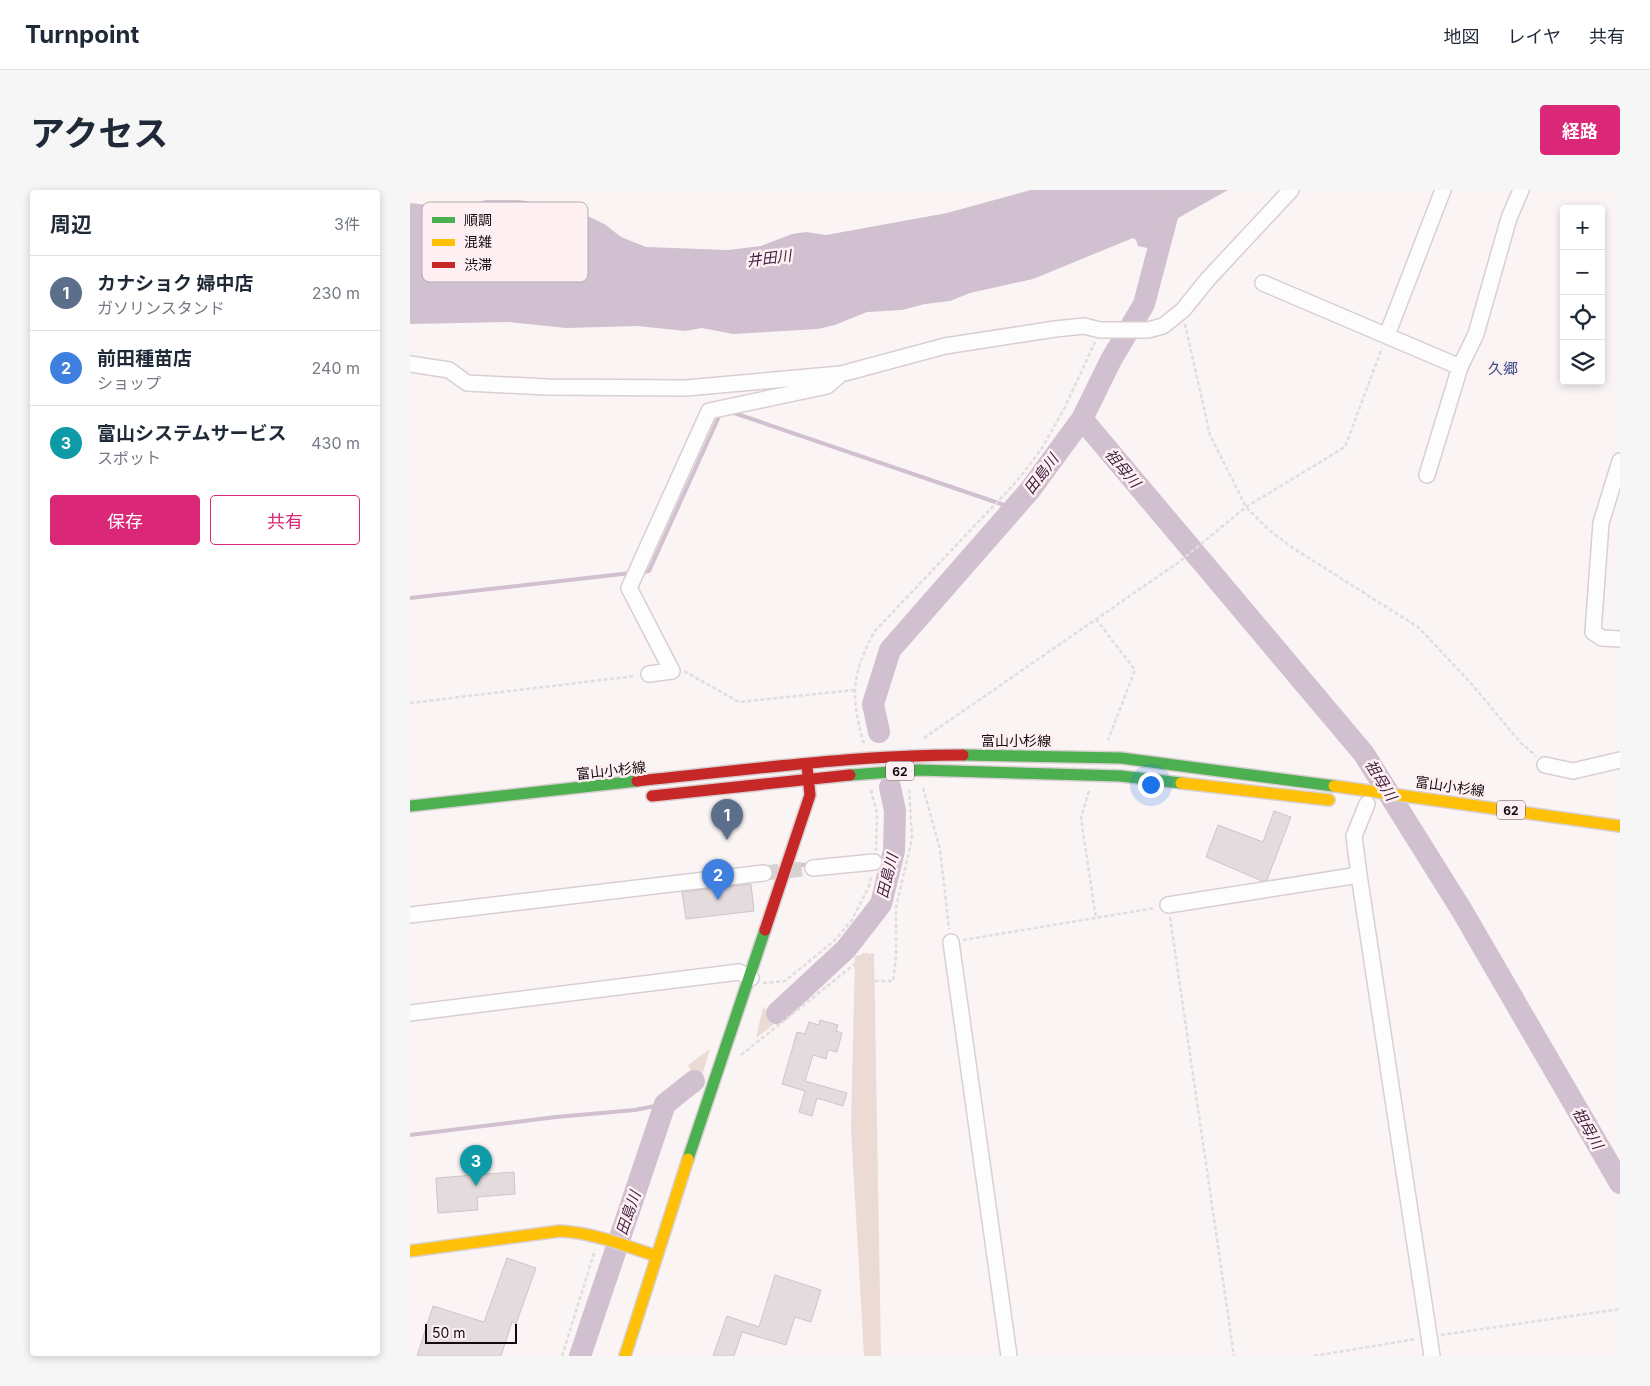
<!DOCTYPE html>
<html lang="ja">
<head>
<meta charset="utf-8">
<style>
  :root { --surface:#fff; --page:#f6f6f7; --text:#1f2937; --muted:#747a83; --line:#e0e1e3; --accent:#db2777 }
  body { margin:0; font-family:Inter,"Noto Sans JP",sans-serif; background:var(--page); color:var(--text) }
  .controls { position:absolute; right:15px; top:15px; display:grid; overflow:hidden; border-radius:5px; box-shadow:0 2px 8px #0003 }
  .controls button { width:45px; height:45px; display:grid; place-items:center; padding:0; border:0; border-bottom:1px solid var(--line); background:var(--surface); color:var(--text); font:25px sans-serif }
  .scale { position:absolute; left:15px; bottom:12px; width:92px; box-sizing:border-box; padding-left:5px; border:2px solid #14090c; border-top:0; font-size:14px; line-height:18px; white-space:nowrap; color:#14090c; -webkit-text-stroke:4px #fef0f2; paint-order:stroke }
  .you { position:absolute; left:740px; top:594px; width:18px; height:18px; margin:-12px; border:4px solid #fff; border-radius:50%; background:#1a73e8; box-shadow:0 0 0 8px #1a73e833 }
  .badge { display:grid; place-items:center; width:32px; height:32px; border-radius:50%; background:var(--accent); color:#fff; font-size:16px; font-weight:700 }
  .pin { position:absolute; translate:-50% -41px; filter:drop-shadow(0 1px 2px #0008) }
  .pin::after { content:''; position:absolute; top:26px; width:18px; height:15px; background:inherit; clip-path:polygon(0 0,100% 0,50% 100%) }
  .list { margin:0; padding:0; list-style:none }
  h2 { display:flex; justify-content:space-between; align-items:center; height:65px; margin:0; padding:0 20px; font-size:21px }
  h2 small { font-size:16px; font-weight:400; color:var(--muted) }
  .list li { display:grid; grid-template-columns:32px 1fr auto; gap:15px; align-items:center; box-sizing:border-box; height:75px; padding:0 20px; border-top:1px solid var(--line) }
  .list b { display:block; font-size:19px; white-space:nowrap }
  .list p { margin:0; font-size:16px; white-space:nowrap; color:var(--muted) }
  .list em { font-size:16px; font-style:normal; color:var(--muted) }
  .actions { display:flex; gap:10px; padding:15px 20px }
  .actions a { flex:1; padding:11px 0; border:1px solid var(--accent); border-radius:5px; text-align:center; font-size:18px; color:var(--accent) }
  .actions .main { background:var(--accent); color:#fff }
  .icon { flex:none; width:28px; height:28px; fill:none; stroke:currentColor; stroke-width:2; stroke-linecap:round; stroke-linejoin:round }
  .map { position:relative; flex:none; width:1210px; height:1166px; overflow:hidden; border-radius:5px }
  header { display:flex; align-items:center; gap:30px; box-sizing:border-box; height:70px; padding:0 25px; background:var(--surface); border-bottom:1px solid var(--line) }
  header strong { font-size:24px }
  nav { display:flex; gap:28px; margin-inline-start:auto; font-size:18px }
  .intro { display:flex; align-items:center; justify-content:space-between; box-sizing:border-box; height:120px; padding:0 30px }
  h1 { margin:0; font-size:35px }
  .button { padding:12px 22px; border-radius:5px; background:var(--accent); color:#fff; font-size:18px; font-weight:700 }
  main { display:flex; gap:30px; padding:0 30px }
  aside { flex:1; background:var(--surface); border-radius:5px; box-shadow:0 2px 8px #0003 }
  .map>svg:first-child { display:block }
  .green { fill:#ecdad4 }
  .water { fill:#d1c0cf }
  .lines { fill:none; stroke-linecap:round; stroke-linejoin:round }
  .stream { stroke:#d1c0cf; stroke-width:4 }
  .river { stroke:#d1c0cf; stroke-width:22 }
  .building { fill:#e4dbde; stroke:#cdc5c7 }
  .street-tunnel { stroke:#d8d1d1; stroke-width:15; stroke-dasharray:15 8; stroke-linecap:butt }
  .street-casing { stroke:#d9cfd1; stroke-width:18 }
  .fast-casing { stroke:#d9cfd1; stroke-width:14 }
  .slow-casing { stroke:#d9cfd1; stroke-width:14 }
  .jam-casing { stroke:#d9cfd1; stroke-width:14 }
  .path { stroke:#dfdddd; stroke-width:2.5; stroke-dasharray:4 2.5; stroke-linecap:butt }
  .street { stroke:#fefdfd; stroke-width:15 }
  .fast { stroke:#4caf50; stroke-width:11 }
  .slow { stroke:#ffc107; stroke-width:11 }
  .jam { stroke:#c62828; stroke-width:11 }
  .labels { text-anchor:middle; dominant-baseline:central; stroke-width:5; stroke-linejoin:round; paint-order:stroke }
  .shield { fill:#fef0f2; stroke:#5a4e51; stroke-width:1 }
  .shield-label { font-size:12px; font-weight:bold; fill:#14090c }
  .street-label { font-size:14px; fill:#14090c; stroke:#fef0f2 }
  .water-label { font-size:15px; font-style:italic; fill:#412141; stroke:#fef0f2 }
  .neighbourhood-label { font-size:15px; fill:#394c86; stroke:#fef0f2 }
  .key { fill:#fef0f2; stroke:#b8abad; stroke-width:1 }
  .key-label { font-size:14px; fill:#14090c }
</style>
</head>
<body>
<header>
<strong>Turnpoint</strong>
<nav><a>地図</a><a>レイヤ</a><a>共有</a></nav>
</header>
<div class="intro"><h1>アクセス</h1><a class="button">経路</a></div>
<main>
<aside>
<h2>周辺<small>3件</small></h2>
<ul class="list">
<li><span class="badge" style="background:#5c6f8a">1</span><div><b>カナショク 婦中店</b><p>ガソリンスタンド</p></div><em>230 m</em></li>
<li><span class="badge" style="background:#3f7fe0">2</span><div><b>前田種苗店</b><p>ショップ</p></div><em>240 m</em></li>
<li><span class="badge" style="background:#0f9aa8">3</span><div><b>富山システムサービス</b><p>スポット</p></div><em>430 m</em></li>
</ul>
<div class="actions"><a class="main">保存</a><a>共有</a></div>
</aside>
<div class="map">
<svg width="1210" height="1166" viewBox="0 0 1210 1166">
  <rect width="100%" height="100%" fill="#faf4f4"/>
  <path class="green" d="M464,763L471,1166H454L441,938L445,766Z
    M353,817L367,832L346,848Z
    M300,859L289,895L278,875Z"/>
  <path class="water" d="M621,0H818L761,32L746,60L728,56L726,50L723,48L623,89L560,103L540,111L515,114L492,120L457,122L425,135L408,139L323,144L292,138L275,141L228,136L156,138L98,132L0,134V13L37,17L55,16L76,10H109L147,16L182,28L196,35L211,47L236,57L318,60L351,56L382,44L396,42L416,45L537,23Z"/>
  <g class="lines">
    <path class="stream" d="M321,222L603,318
      M231,382L239,381L311,222
      M0,408L221,383
      M382,676L400,674
      M0,945L146,927L225,920L255,914"/>
    <path class="river" d="M672,229L954,564L1051,719L1210,993
      M469,542L463,514L480,460L620,300L672,229L701,170L734,114L764,0
      M367,823L436,759L471,714L484,661L485,621L480,597
      M170,1166L255,914L284,891"/>
  </g>
  <path class="building" d="M864,621L881,627L857,690L852,691L796,667L808,635L853,652Z
    M341,694L344,721L276,729L272,702Z
    M410,830L428,835L426,841L432,843L427,862L418,860L416,869L403,865L395,891L437,903L433,916L407,908L402,926L389,922L395,901L372,894L387,842L395,844L399,832L409,835Z
    M104,982L105,1004L67,1007L68,1020L28,1023L26,988Z
    M97,1068L126,1078L106,1134L102,1132L91,1166H7L23,1116L74,1132Z
    M365,1085L411,1100L401,1132L385,1127L376,1155L332,1142L324,1166H303L317,1126L349,1137Z"/>
  <g class="lines">
    <path class="street-tunnel" d="M354,683L403,678"/>
    <defs>
      <path id="street" d="M853,93L1050,177
        M977,145L1033,0
        M0,174L39,180L57,193L137,197L276,198L431,184L535,156L645,139L674,136L690,140H738L753,136L773,120L798,89L881,0
        M1210,271L1191,333L1183,442L1192,448L1210,449
        M1017,285L1050,177L1066,144L1099,28L1111,0
        M239,484L262,481L219,398L299,221L417,196L431,184
        M1135,575L1163,581L1210,570
        M403,678L464,672
        M949,685L1022,1166
        M758,715L949,685L944,646L957,614
        M0,725L354,683
        M541,752L599,1166
        M0,823L329,782L341,788"/>
      <path id="fast" d="M553,565L711,568L924,596
        M440,585L508,580L711,586L771,593
        M0,616L227,591
        M278,969L355,740"/>
      <path id="slow" d="M771,593L919,610
        M924,596L1210,636
        M0,1061L150,1041C184,1043 214,1055 246,1066
        M215,1166L278,969"/>
      <path id="jam" d="M227,591C335,580 444,565 553,565
        M242,606L440,585
        M355,740L400,605L397,576"/>
    </defs>
    <use href="#street" class="street-casing"/>
    <use href="#fast" class="fast-casing"/>
    <use href="#slow" class="slow-casing"/>
    <use href="#jam" class="jam-casing"/>
    <path class="path" d="M775,134L800,245L836,317L859,340L883,358L1008,437L1060,492L1110,552L1126,566
      M686,429L725,480L698,550
      M274,481L329,512L444,500
      M0,513L225,486
      M514,548L769,372L836,317L935,257L972,158
      M455,552H453C441,504 441,487 464,442L607,291L632,258L654,219L685,152
      M513,598L530,659L539,739
      M461,600L467,624L466,661
      M679,601L671,628L686,729
      M760,727L824,1166
      M553,750L745,718
      M353,793L375,791L424,751L442,730L459,696L461,686
      M331,865L446,773L455,762L461,771L462,791H483L486,767V717L502,649L499,597
      M1031,1145L1210,1119
      M152,1166L185,1060
      M904,1166L1006,1149"/>
    <use href="#street" class="street"/>
    <use href="#fast" class="fast"/>
    <use href="#slow" class="slow"/>
    <use href="#jam" class="jam"/>
  </g>
  <g class="labels">
    <g class="shield">
      <rect x="476" y="571.5" width="28" height="19" rx="4"/>
      <rect x="1087" y="610.5" width="28" height="19" rx="4"/>
    </g>
    <g class="shield-label">
      <text x="490" y="581">62</text>
      <text x="1101" y="620">62</text>
    </g>
    <g class="street-label">
      <text x="606" y="550">富山小杉線</text>
      <text transform="translate(201 580) rotate(-6)">富山小杉線</text>
      <text transform="translate(1040 596) rotate(8)">富山小杉線</text>
    </g>
    <g class="water-label">
      <text transform="translate(359 68) rotate(-7)">井田川</text>
      <text transform="translate(713 278) rotate(50)">祖母川</text>
      <text transform="translate(631 284) rotate(-53)">田島川</text>
      <text transform="translate(971 590) rotate(58)">祖母川</text>
      <text transform="translate(477 686) rotate(-76)">田島川</text>
      <text transform="translate(1178 938) rotate(60)">祖母川</text>
      <text transform="translate(218 1023) rotate(-71)">田島川</text>
    </g>
    <g class="neighbourhood-label">
      <text x="1093" y="178">久郷</text>
    </g>
  </g>
  <rect x="12" y="12" width="166" height="80" rx="8" class="key"/>
  <rect x="22" y="27" width="23" height="6" fill="#4caf50"/>
  <rect x="22" y="49" width="23" height="7" fill="#ffc107"/>
  <rect x="22" y="72" width="23" height="6" fill="#c62828"/>
  <g class="key-label">
    <text x="54" y="35">順調</text>
    <text x="54" y="57">混雑</text>
    <text x="54" y="80">渋滞</text>
  </g>
</svg>
<div class="controls">
<button>+</button>
<button>−</button>
<button><svg class="icon" aria-label="locate" viewBox="0 0 24 24"><circle cx="12" cy="12" r="6"/><path d="M12 2v4M12 18v4M2 12h4M18 12h4"/></svg></button>
<button><svg class="icon" aria-label="layers" viewBox="0 0 24 24"><path d="M12 4l9 5-9 5-9-5zM3 14l9 5 9-5"/></svg></button>
</div>
<div class="scale">50 m</div>
<div class="you"></div>
<div class="pin badge" style="left:317px;top:650px;background:#5c6f8a">1</div>
<div class="pin badge" style="left:308px;top:710px;background:#3f7fe0">2</div>
<div class="pin badge" style="left:66px;top:996px;background:#0f9aa8">3</div>
</div>
</main>
</body>
</html>
